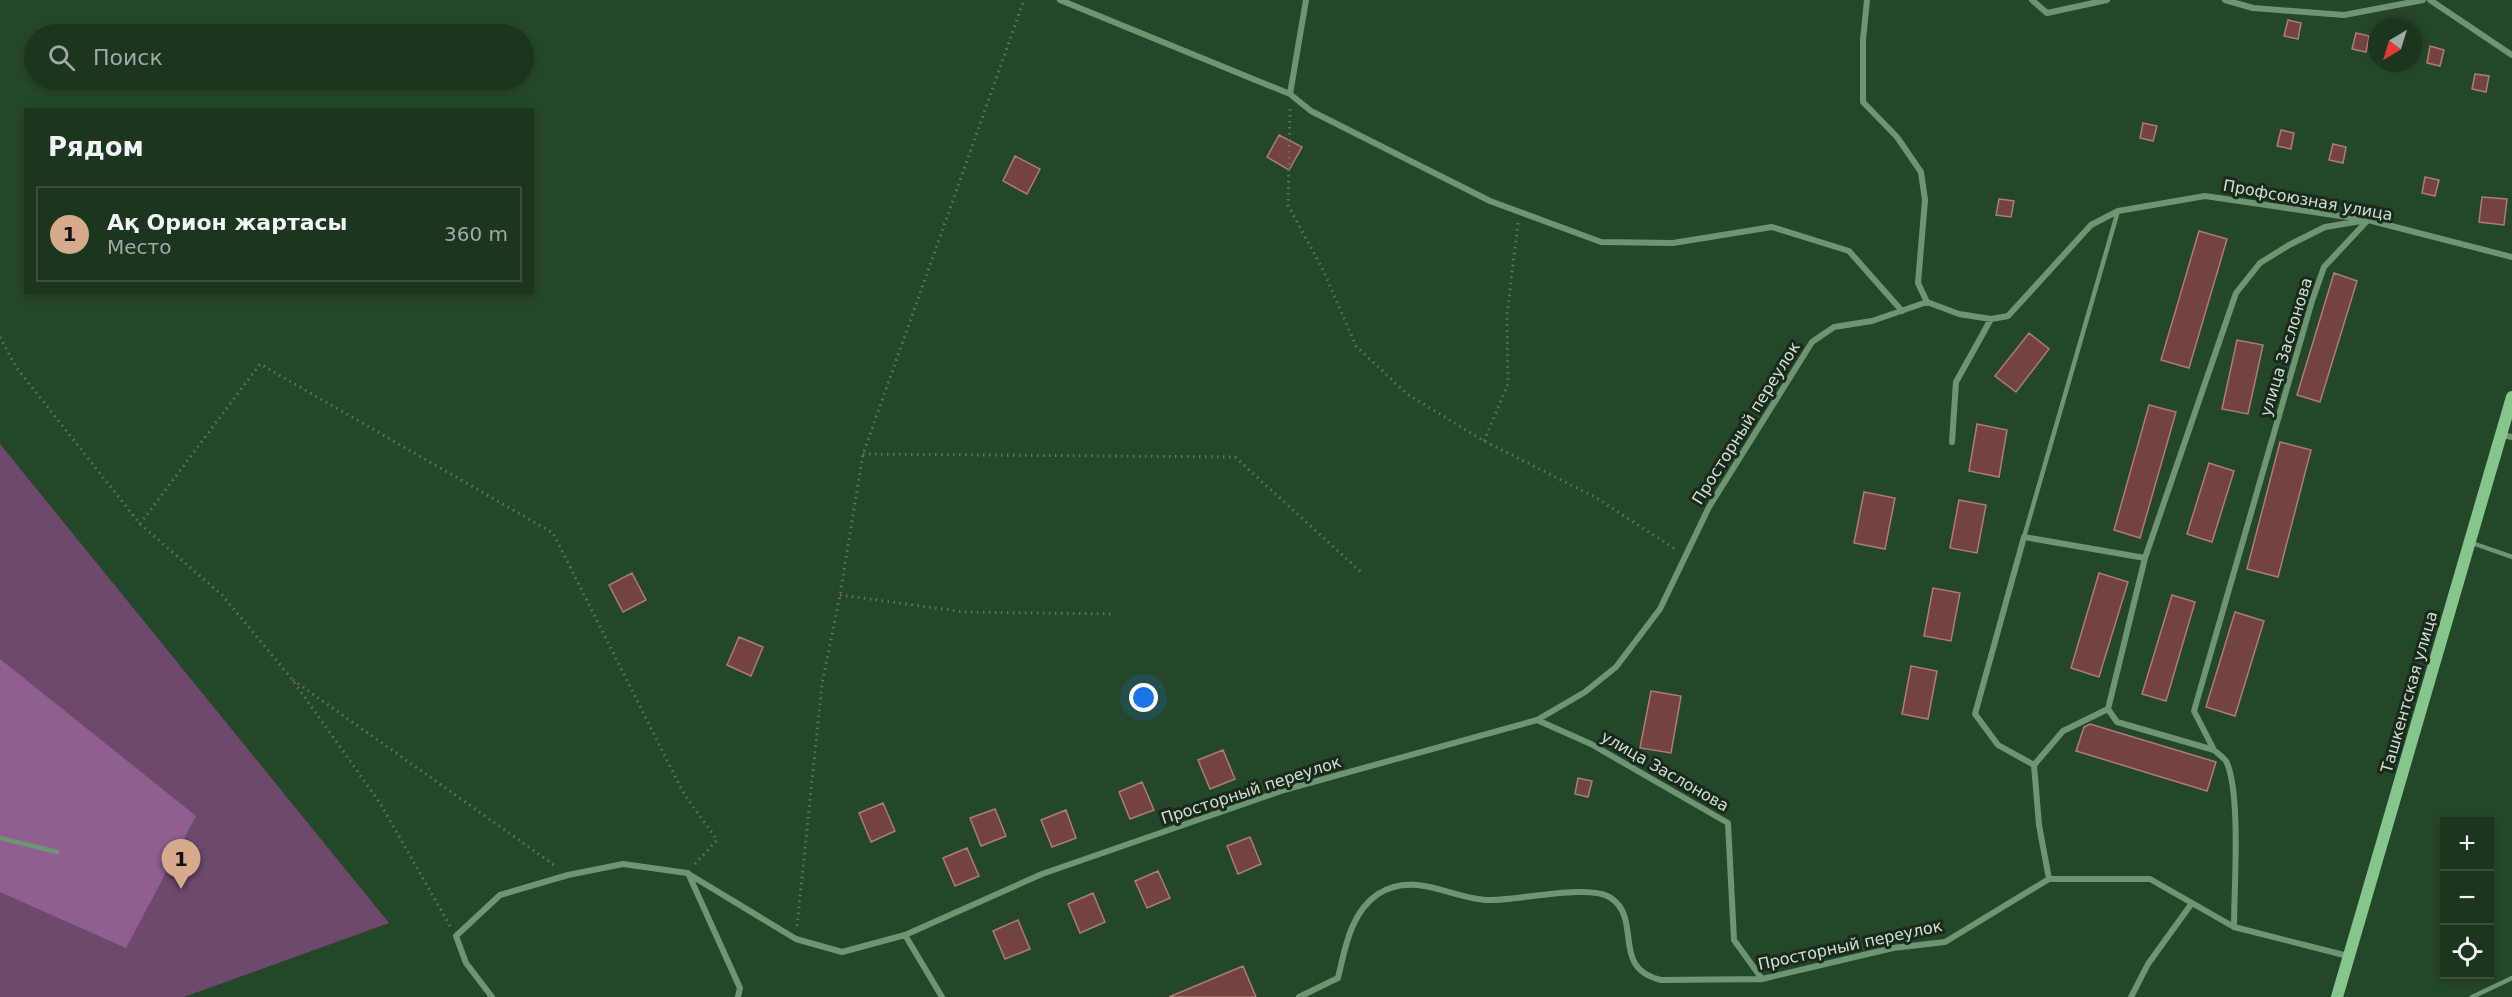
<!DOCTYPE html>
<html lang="ru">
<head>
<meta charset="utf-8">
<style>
  :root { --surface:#1c351f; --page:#253d28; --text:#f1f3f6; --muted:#a0aba4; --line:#3a503d; --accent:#d6ab8b }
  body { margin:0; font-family:"DejaVu Sans",sans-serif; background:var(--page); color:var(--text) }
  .controls { position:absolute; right:18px; bottom:18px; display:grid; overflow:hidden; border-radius:0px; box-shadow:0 3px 9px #0003 }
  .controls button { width:54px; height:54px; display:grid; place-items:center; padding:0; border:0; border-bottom:2px solid var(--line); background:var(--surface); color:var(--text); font:30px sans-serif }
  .compass { position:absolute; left:2368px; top:18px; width:54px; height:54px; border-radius:50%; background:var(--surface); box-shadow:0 3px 9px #0003; rotate:218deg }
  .you { position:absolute; left:1144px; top:698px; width:21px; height:21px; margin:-15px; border:4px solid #fff; border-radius:50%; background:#1a73e8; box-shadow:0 0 0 9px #1a73e833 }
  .badge { display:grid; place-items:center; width:39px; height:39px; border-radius:50%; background:var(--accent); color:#111; font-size:20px; font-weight:700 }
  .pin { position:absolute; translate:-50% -50px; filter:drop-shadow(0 2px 3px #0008) }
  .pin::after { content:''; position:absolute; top:32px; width:21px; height:18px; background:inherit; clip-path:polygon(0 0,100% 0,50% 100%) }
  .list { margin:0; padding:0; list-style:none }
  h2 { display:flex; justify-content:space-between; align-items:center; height:78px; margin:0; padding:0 24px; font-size:26px }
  h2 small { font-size:20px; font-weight:400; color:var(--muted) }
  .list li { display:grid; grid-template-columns:39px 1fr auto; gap:18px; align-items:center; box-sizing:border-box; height:96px; margin:0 12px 12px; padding:0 12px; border:2px solid var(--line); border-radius:0px }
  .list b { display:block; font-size:22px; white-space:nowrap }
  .list p { margin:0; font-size:20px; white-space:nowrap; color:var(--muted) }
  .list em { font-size:20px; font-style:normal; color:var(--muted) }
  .icon { flex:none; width:33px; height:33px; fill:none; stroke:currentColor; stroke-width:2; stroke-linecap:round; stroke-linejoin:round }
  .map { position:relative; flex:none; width:2512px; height:997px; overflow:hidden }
  .search { position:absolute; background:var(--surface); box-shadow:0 3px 9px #0003; left:24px; top:24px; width:510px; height:66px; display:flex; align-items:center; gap:15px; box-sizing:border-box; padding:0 21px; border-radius:33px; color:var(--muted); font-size:22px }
  .panel { position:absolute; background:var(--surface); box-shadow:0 3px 9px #0003; left:24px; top:108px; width:510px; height:186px; border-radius:0px }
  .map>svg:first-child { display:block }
  .green { fill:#6d4a6d }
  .forest { fill:#905f90 }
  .building { fill:#73443f; stroke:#ae7b75; stroke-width:1.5 }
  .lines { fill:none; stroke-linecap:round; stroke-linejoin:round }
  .path { stroke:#5a775d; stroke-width:3; stroke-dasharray:1.5 4.5; stroke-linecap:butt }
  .service { stroke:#6e9571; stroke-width:4.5 }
  .minor { stroke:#6e9571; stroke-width:6 }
  .secondary { stroke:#86c68c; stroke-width:12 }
  .labels { text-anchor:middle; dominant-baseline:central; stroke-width:6; stroke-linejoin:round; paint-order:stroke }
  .street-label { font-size:16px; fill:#cde1ce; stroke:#1a291b }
</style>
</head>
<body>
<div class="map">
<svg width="2512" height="997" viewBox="0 0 2512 997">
  <rect width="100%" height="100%" fill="#254729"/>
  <path class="green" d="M0,444L389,923L184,997H0Z"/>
  <path class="forest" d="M0,659L196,816L126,948L0,892Z"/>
  <path class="building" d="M2288,20L2301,23L2298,39L2284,36Z
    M2356,33L2369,36L2366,52L2352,49Z
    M2430,46L2444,50L2440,66L2427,63Z
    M2475,74L2489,76L2486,92L2472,89Z
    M2143,123L2157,126L2153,141L2140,138Z
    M2281,130L2294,133L2291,149L2277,146Z
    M1279,135L1302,147L1289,170L1267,157Z
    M2333,144L2346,147L2343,163L2329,160Z
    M1015,156L1040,169L1027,194L1003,181Z
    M2425,177L2439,180L2435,196L2422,193Z
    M2482,197L2507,199L2504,225L2479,222Z
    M1999,199L2014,201L2011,217L1996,215Z
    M2199,231L2227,239L2189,368L2161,360Z
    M2334,273L2357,281L2320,402L2297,395Z
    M2029,333L2049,349L2016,392L1995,376Z
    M2237,340L2263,345L2248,414L2222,409Z
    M2149,405L2176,412L2140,538L2114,530Z
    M1977,424L2007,430L1999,477L1969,471Z
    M2280,442L2311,450L2278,577L2247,569Z
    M2209,463L2234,471L2212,542L2187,534Z
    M1864,492L1895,498L1885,549L1854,543Z
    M1959,500L1986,505L1977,553L1950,548Z
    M632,573L646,600L623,612L609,585Z
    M2099,573L2128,582L2099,677L2071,668Z
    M1933,588L1960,593L1951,641L1924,636Z
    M2172,595L2195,602L2166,701L2142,694Z
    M2235,612L2264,621L2235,716L2206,707Z
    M739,637L763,647L751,676L727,665Z
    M1911,666L1937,671L1928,719L1902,714Z
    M1651,691L1681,696L1671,753L1640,748Z
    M2090,724L2216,762L2207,791L2076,751L2084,727Z
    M1223,750L1235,779L1210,789L1198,760Z
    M1578,778L1592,781L1588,797L1575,794Z
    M1142,782L1154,810L1130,819L1119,792Z
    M883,803L895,831L871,842L859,813Z
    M995,809L1006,836L981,846L970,818Z
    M1066,810L1076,838L1052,847L1041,820Z
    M1250,837L1261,864L1238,874L1227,846Z
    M967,848L979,876L955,886L943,858Z
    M1158,871L1170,898L1147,908L1135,881Z
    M1093,893L1105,922L1080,933L1068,904Z
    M1018,920L1030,949L1005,959L993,931Z
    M1243,966L1256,997H1169Z"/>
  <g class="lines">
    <path class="path" d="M1290,109L1288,205L1323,270L1356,346L1407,394L1484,441L1595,497L1675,549
      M0,337L16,367L140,524L222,595L291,678L380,803L450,926
      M1484,441L1508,384L1507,315L1518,223
      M863,454L1235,457L1362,573
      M140,524L260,364L553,533L684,794L717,840L695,864
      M840,595L965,612L1114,614
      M293,680L557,867
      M797,926L822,684L840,595L863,454L1024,0"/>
    <path class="service" d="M2024,537L2118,211
      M2472,543L2512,557
      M0,838L57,852
      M2472,997L2512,978"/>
    <path class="minor" d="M1060,0L1290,94L1311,111L1490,201L1601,242L1673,243L1772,227L1849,251L1902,311
      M1867,0L1863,40V102L1897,137L1921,172L1925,200L1918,283L1927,302
      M2032,0L2047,13L2107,0
      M2225,0L2253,8L2344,15L2423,0
      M2430,0L2512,55
      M1290,94L1306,0
      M2502,435L2512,437
      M1952,442L1956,382L1991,319
      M2108,709L2145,558L2236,293L2260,263L2289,245L2325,227L2361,221
      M1537,720L1591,744L1728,823L1734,940L1762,979
      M2214,750L2194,711L2312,301L2324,267L2368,220
      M2034,765L1998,745L1975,714L2024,537L2145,558
      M688,873L740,988L738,997
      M2049,879L2039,825L2034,765L2063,731L2108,709L2117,722L2214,750C2218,754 2225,758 2227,763C2241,797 2234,888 2234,927
      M905,935L942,997
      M492,997L466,963L456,936L500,895L568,875L623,864L687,873L796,939L842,952L905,935L1042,874L1284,790L1537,720L1585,692L1616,667L1660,609L1709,507L1812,342L1834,327L1872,321L1927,302L1959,314L1991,319L2008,316L2091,225L2118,211L2205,196L2368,220L2512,257
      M1299,997L1338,978C1345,949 1350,913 1378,894C1415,870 1454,900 1489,900C1517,901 1590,883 1611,898C1643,920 1610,968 1661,980L1762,979L1893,948L1945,942L2049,879H2150L2234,927L2348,956
      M2131,997L2148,964L2192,903"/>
    <path class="secondary" d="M2337,997L2512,397"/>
  </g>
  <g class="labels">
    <g class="street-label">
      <text transform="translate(2308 200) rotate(10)">Профсоюзная улица</text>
      <text transform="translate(2286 347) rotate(-73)">улица Заслонова</text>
      <text transform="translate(1746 423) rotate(-58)">Просторный переулок</text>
      <text transform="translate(2409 692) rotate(-74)">Ташкентская улица</text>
      <text transform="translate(1665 771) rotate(30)">улица Заслонова</text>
      <text transform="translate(1251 790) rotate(-18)">Просторный переулок</text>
      <text transform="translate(1850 945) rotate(-12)">Просторный переулок</text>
    </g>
  </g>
</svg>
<div class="controls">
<button>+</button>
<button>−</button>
<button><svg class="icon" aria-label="locate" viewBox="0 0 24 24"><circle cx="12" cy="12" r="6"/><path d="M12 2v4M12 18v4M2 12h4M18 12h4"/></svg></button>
</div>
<svg class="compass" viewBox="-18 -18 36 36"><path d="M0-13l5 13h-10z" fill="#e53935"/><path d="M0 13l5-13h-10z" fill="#a0aba4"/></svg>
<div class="you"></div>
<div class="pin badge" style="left:181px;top:889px">1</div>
<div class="search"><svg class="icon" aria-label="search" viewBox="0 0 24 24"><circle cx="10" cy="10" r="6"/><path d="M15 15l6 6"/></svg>Поиск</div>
<section class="panel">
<h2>Рядом<small></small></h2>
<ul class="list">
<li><span class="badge">1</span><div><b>Ақ Орион жартасы</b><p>Место</p></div><em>360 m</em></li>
</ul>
</section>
</div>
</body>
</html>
